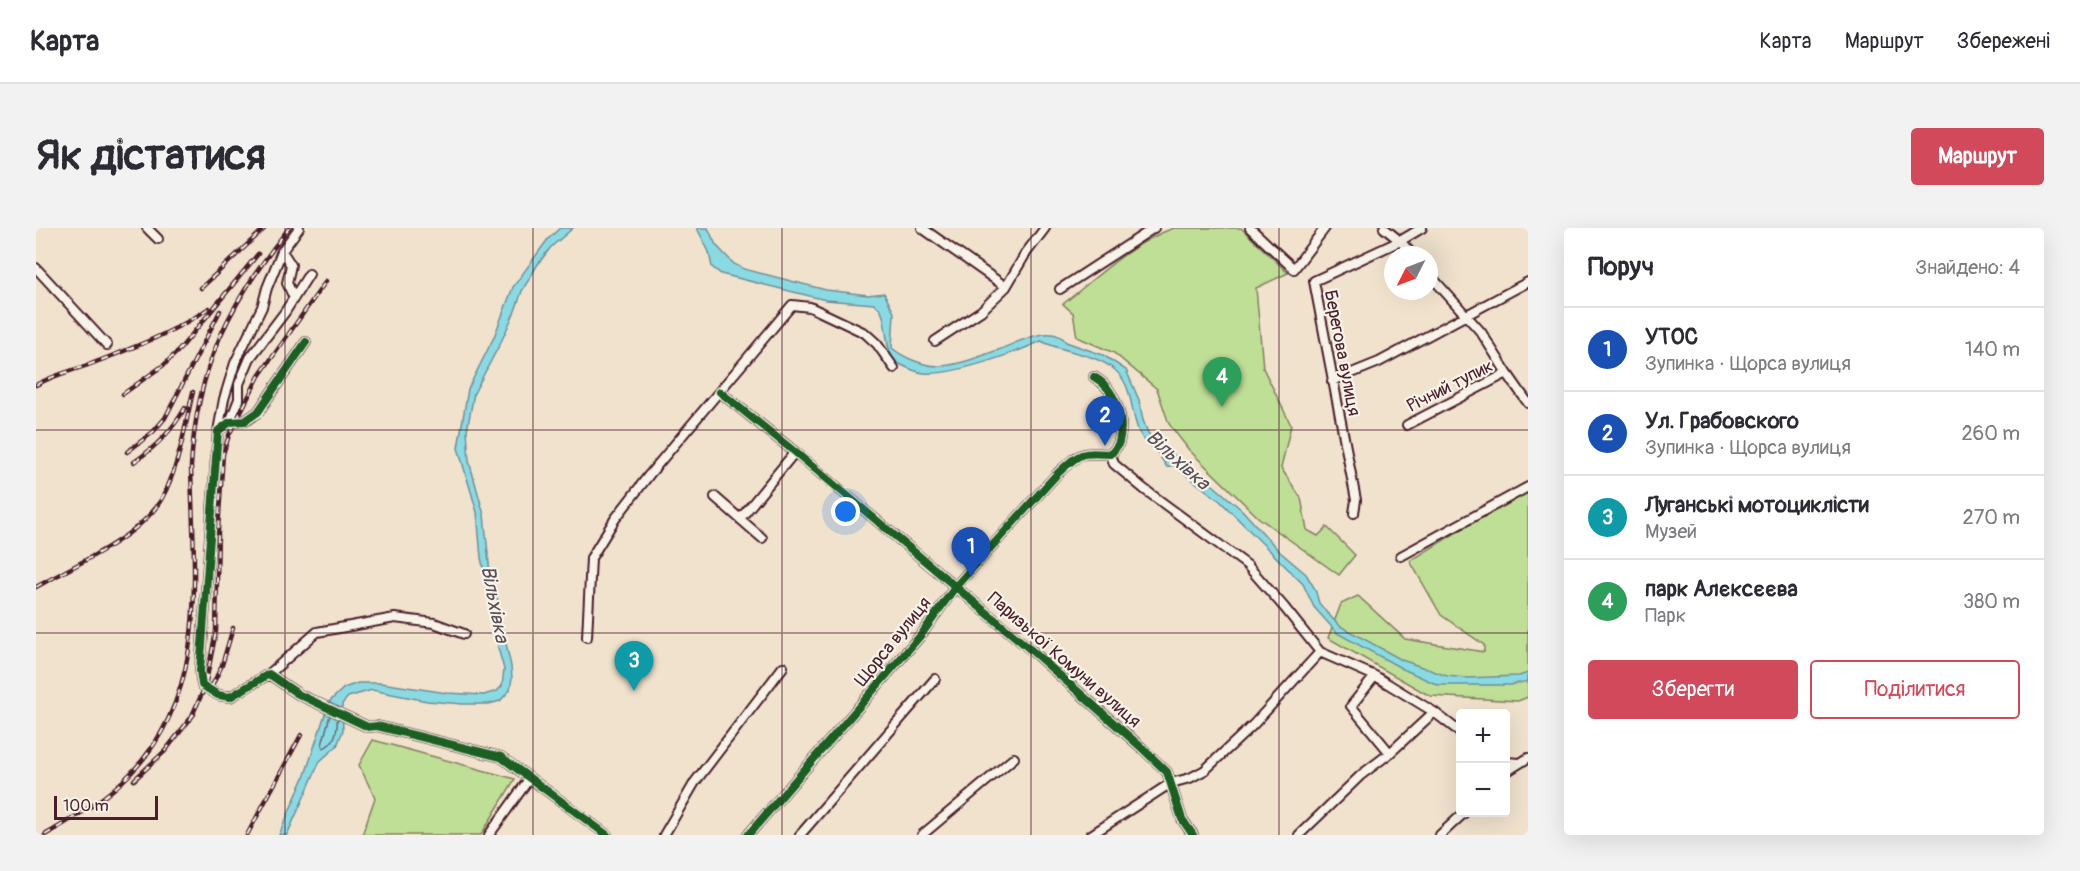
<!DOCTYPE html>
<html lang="uk">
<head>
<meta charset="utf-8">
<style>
  :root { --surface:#fff; --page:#f2f2f3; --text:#2b2b33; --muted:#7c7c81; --line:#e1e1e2; --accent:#d1495b }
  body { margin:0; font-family:Pangolin,sans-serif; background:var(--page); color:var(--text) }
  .controls { position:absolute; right:18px; bottom:18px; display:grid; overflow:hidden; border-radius:6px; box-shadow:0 6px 24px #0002 }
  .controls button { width:54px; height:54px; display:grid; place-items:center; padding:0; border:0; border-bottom:2px solid var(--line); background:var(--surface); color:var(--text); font:30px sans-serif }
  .compass { position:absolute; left:1348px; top:18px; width:54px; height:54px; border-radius:50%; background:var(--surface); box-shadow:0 6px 24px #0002; rotate:228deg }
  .scale { position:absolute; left:18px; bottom:15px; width:104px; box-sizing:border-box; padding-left:6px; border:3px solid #4a1f2b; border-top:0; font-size:16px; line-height:21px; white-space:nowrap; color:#4a1f2b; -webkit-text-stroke:4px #f7f3e8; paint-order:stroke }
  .you { position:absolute; left:810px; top:284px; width:21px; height:21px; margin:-15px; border:4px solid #fff; border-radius:50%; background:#1a73e8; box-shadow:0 0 0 9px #1a73e833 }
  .badge { display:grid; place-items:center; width:39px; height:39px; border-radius:50%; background:var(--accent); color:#fff; font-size:20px; font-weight:700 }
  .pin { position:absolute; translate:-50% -50px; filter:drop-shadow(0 2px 3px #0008) }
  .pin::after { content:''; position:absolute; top:32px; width:21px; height:18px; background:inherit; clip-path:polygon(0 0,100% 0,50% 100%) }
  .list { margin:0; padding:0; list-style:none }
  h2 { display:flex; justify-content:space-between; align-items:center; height:78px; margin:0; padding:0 24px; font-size:26px }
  h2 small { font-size:20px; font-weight:400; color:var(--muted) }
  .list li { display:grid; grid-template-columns:39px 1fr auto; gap:18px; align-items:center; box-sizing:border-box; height:84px; padding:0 24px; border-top:2px solid var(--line) }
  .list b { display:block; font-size:22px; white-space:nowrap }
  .list p { margin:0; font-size:20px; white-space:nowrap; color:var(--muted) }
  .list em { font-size:20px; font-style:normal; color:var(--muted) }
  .actions { display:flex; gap:12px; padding:18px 24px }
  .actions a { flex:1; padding:14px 0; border:2px solid var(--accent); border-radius:6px; text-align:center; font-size:21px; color:var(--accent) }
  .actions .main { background:var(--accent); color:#fff }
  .map { position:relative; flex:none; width:1492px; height:607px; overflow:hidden; border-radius:6px }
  header { display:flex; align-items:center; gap:36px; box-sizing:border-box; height:84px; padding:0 30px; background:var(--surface); border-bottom:2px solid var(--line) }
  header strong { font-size:28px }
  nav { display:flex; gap:33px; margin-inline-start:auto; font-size:21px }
  .intro { display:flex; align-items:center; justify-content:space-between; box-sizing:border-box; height:144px; padding:0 36px }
  h1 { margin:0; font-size:42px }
  .button { padding:15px 27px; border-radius:6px; background:var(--accent); color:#fff; font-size:21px; font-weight:700 }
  main { display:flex; gap:36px; padding:0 36px }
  aside { flex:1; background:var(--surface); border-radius:6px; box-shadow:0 6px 24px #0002 }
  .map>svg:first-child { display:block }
  .green { fill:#bfde96; stroke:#847e60; stroke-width:1.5 }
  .water { fill:#8adae3; stroke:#708f99; stroke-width:1.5 }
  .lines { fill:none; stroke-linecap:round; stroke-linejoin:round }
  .shore { stroke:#646a75; stroke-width:1.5 }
  .street-casing { stroke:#4a1f2b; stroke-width:12 }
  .street { stroke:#f7f3e8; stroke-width:8 }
  .rail-casing { stroke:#4a1f2b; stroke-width:4.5 }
  .rail { stroke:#f7f3e8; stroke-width:2; stroke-dasharray:7; stroke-linecap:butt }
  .cycleway-casing { stroke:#f7f3e8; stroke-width:11 }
  .cycleway { stroke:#1b5e20; stroke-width:8 }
  .grid { fill:none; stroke:#4a1f2b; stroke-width:1.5; stroke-opacity:0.55 }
  .labels { text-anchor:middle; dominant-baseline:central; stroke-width:4.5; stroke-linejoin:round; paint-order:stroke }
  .street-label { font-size:18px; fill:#4a1f2b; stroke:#f7f3e8 }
  .water-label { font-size:20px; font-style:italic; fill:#5a4e59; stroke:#f7f3e8 }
</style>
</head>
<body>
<header>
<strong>Карта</strong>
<nav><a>Карта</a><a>Маршрут</a><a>Збережені</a></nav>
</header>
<div class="intro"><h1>Як дістатися</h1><a class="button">Маршрут</a></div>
<main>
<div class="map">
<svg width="1492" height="607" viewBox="0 0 1492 607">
  <rect width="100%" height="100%" fill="#f0e2cd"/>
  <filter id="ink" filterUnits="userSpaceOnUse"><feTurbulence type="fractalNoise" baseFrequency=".0167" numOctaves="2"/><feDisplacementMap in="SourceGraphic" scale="12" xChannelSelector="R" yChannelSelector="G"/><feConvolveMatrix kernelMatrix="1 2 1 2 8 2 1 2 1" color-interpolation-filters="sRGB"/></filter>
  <g filter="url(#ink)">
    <path class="green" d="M1138,0H1205L1252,45L1220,60L1227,140L1255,197L1245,240L1265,270L1271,302L1282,308L1291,299L1319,327L1303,347L1223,290L1153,222L1133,196L1121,161L1078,125L1041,109L1037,85L1027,76C1061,49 1097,14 1138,0Z
      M1492,264V469L1482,473L1394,468L1292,410L1305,376L1322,368L1369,411L1448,424V417L1405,387L1374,333L1439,293Z
      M337,512L479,551L445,607H326L339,570L323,537Z"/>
    <path class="water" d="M524,0H537L515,19L502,36L486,63L479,83L465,114L438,165L431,202L433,233L448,287L454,345L461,364L462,380L475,438L476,450L474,462L464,473L453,476H427L391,473L336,462L312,469L306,476L307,502L301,518L284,533L251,607H243L269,547L293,474L308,460L322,455H345L411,465L448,467L461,463L466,458L468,441L462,420L459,393L445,330L441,284L422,220L432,161L458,109L477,59L512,11Z
      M661,0H672L680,17L698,36L708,41L790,62L832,67L848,65L858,85L856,120C868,130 888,138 903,138C922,138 944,128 962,122C979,116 1016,94 1030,114L1067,127L1090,142L1103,172L1107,192L1112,205L1122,215L1170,251L1206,282L1244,324L1270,346L1279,361L1283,375L1291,385L1304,398L1366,432L1411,448L1430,450L1483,448L1492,445V453L1474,457H1402L1367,441L1301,405L1278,379L1267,356L1184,273L1137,237L1131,239C1128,235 1126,231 1123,227C1118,220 1109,215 1104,206C1093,185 1099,155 1075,139C1055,125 1027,124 1005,113C980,125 915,148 888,145C878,144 867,138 858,133C846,115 854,84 838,76L790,72L685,46L676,39L673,24Z"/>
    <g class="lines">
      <path class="shore" d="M294,487L286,517L287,520C299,516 302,502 301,490"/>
      <defs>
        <path id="street" d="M111,0L122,11
          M886,0L970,59L990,25L1009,0
          M1214,0L1258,41L1289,0
          M1348,0L1364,13L1377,27
          M246,23L255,37L251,55L258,70
          M0,40L71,117
          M1393,46L1445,104L1471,145L1492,175
          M1024,61L1118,0
          M899,113L945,83L970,59
          M270,114L222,184L209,193L194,194L182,203L164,443L166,457L182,467L194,469L233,446L262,466L332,499L341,498L465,529L571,607
          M1296,153L1343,134L1492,54
          M684,164L759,224L995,422L1106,520L1131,544L1146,591L1157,607
          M194,194L203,171V156L214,130L249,84L273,46
          M1371,197L1471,145
          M182,203L188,171L199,135L226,79L231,60L246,23L263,0
          M1075,226L1078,236L1108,261L1211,337L1248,379L1284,424L1339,448L1398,484L1424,504
          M679,269L726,310
          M1318,285L1320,272L1278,53L1364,13L1386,0
          M704,291L759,224
          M1365,328L1492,259
          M551,409L555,330L579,291L613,247L756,77L774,79L829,105L841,116L858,140
          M233,446L281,404L359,390L398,395L428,406
          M1339,448L1315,478L1354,525
          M1470,534L1484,535
          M1470,544L1492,530
          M453,607L493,551
          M628,607L659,554L747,439
          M712,607L885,407L920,358L1022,245C1045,224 1044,224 1075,226C1078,222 1082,218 1083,214C1089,191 1079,160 1058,149
          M764,607L899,451
          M886,607L978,530
          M1055,607L1135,555L1154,550L1169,542L1217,497L1284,424
          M1263,607L1325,547L1354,525L1398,484
          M1404,607L1429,584"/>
      </defs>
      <use href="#street" class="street-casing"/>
      <use href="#street" class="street"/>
      <defs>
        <path id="rail" d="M165,60L229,0
          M0,157C19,146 40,142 60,134C99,119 139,104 173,80
          M87,166L129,136L144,121L222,26
          M91,224L117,204L129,190L184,83
          M98,234C120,219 136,203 149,180
          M0,359C37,338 106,308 126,270C143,240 149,197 157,164
          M176,458L186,437L197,400
          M154,492L169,459L180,403L182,303L187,226L193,207L223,148L290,53
          M98,552L129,523L158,486
          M9,607C39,589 70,571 94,546C175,464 157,343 155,238C161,138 192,77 253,0
          M211,607L265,507"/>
      </defs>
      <use href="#rail" class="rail-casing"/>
      <use href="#rail" class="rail"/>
      <defs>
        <path id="cycleway" d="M270,114L222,184L209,193L194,194L182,203L164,443L166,457L182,467L194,469L233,446L262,466L332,499L341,498L465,529L571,607
          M684,164L759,224L995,422L1106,520L1131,544L1146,591L1157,607
          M712,607L885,407L920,358L1022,245C1045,224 1044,224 1075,226C1078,222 1082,218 1083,214C1089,191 1079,160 1058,149"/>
      </defs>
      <use href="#cycleway" class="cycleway-casing"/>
      <use href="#cycleway" class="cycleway"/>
    </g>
  </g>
  <path class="grid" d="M249,0V607M497,0V607M746,0V607M995,0V607M1243,0V607M0,202H1492M0,405H1492"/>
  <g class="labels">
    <g class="street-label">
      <text transform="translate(1306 125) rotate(79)">Берегова вулиця</text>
      <text transform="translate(1414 158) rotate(-27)">Річний тупик</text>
      <text transform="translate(857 414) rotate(-51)">Щорса вулиця</text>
      <text transform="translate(1028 432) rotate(41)">Паризької Комуни вулиця</text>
    </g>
    <g class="water-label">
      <text transform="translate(1142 232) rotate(42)">Вільхівка</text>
      <text transform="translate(459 376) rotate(79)">Вільхівка</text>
    </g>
  </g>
</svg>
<div class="controls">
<button>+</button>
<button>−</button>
</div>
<svg class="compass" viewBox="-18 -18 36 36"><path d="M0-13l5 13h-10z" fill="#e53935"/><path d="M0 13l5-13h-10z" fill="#7c7c81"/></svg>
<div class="scale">100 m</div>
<div class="you"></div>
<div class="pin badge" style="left:935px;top:349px;background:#1a4fb4">1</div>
<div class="pin badge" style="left:1069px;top:218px;background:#1a4fb4">2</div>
<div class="pin badge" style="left:598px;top:463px;background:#0f9aa8">3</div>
<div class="pin badge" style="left:1186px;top:179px;background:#2e9e5b">4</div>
</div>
<aside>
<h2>Поруч<small>Знайдено: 4</small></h2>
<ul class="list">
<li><span class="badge" style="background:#1a4fb4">1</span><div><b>УТОС</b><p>Зупинка · Щорса вулиця</p></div><em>140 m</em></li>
<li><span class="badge" style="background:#1a4fb4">2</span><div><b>Ул. Грабовского</b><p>Зупинка · Щорса вулиця</p></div><em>260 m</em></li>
<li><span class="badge" style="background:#0f9aa8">3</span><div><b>Луганські мотоциклісти</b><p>Музей</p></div><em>270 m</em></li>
<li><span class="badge" style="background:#2e9e5b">4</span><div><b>парк Алєксєєва</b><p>Парк</p></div><em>380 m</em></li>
</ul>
<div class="actions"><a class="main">Зберегти</a><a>Поділитися</a></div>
</aside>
</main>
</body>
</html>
